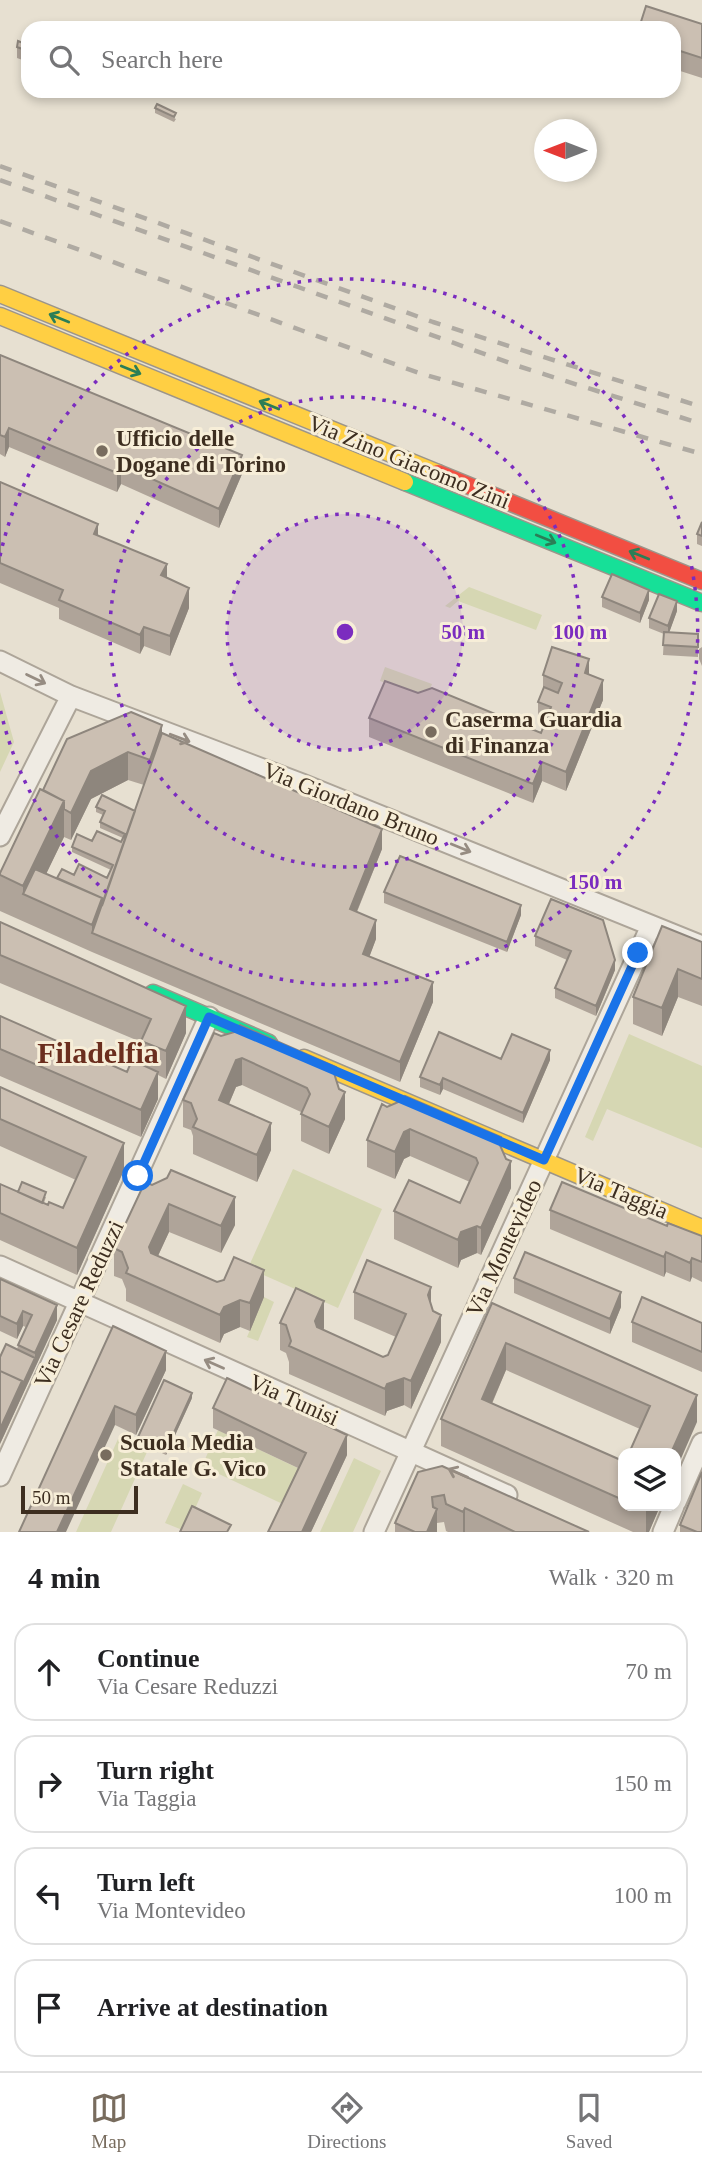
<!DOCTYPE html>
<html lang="en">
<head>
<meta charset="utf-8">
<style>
  :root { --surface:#fff; --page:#f2f2f2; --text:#202124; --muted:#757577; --line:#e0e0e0; --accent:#786c5e }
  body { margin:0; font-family:Georgia,serif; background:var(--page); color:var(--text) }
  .controls { position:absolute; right:21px; bottom:21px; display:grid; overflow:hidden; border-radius:14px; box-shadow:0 4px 10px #0003 }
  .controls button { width:63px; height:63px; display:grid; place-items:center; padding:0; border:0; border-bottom:2px solid var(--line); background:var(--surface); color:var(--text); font:35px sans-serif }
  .compass { position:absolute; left:534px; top:119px; width:63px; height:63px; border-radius:50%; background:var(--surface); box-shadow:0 4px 10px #0003; rotate:270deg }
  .scale { position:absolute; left:21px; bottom:18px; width:117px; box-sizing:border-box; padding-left:7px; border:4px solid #3d2e20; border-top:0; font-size:19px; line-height:24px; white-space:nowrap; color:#3d2e20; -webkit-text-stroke:5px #f7eed8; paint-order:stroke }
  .stop { position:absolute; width:21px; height:21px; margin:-16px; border:5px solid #1a73e8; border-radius:50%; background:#fff }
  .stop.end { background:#1a73e8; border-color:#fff; box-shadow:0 2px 7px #0008 }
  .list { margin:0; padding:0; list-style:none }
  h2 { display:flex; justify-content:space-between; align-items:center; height:91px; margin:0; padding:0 28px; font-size:30px }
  h2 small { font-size:23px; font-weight:400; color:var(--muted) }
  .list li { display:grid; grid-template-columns:46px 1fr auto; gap:21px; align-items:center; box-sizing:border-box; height:98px; margin:0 14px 14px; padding:0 14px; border:2px solid var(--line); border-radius:21px }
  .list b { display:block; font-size:26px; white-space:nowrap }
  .list p { margin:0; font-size:23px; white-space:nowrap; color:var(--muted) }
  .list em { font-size:23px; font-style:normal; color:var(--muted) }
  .icon { flex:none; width:38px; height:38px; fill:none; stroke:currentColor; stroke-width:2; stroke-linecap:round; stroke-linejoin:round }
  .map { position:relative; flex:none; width:702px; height:1532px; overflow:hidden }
  .search { position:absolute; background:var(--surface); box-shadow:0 4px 10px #0003; left:21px; right:21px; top:21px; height:77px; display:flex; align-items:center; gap:18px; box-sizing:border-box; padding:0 24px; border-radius:21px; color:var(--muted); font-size:26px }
  .sheet { height:539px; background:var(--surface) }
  nav { display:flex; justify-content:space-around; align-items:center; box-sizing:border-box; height:98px; border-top:2px solid var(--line); background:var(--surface); font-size:19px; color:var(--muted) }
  nav a { display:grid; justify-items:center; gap:4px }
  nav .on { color:var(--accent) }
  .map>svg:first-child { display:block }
  .green { fill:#d6d7b3 }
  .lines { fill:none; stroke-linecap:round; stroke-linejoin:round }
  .street-casing { stroke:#ada599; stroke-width:23 }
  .fast-casing { stroke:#9c958a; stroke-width:19 }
  .slow-casing { stroke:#9c958a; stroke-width:19 }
  .jam-casing { stroke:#9c958a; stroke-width:19 }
  .street { stroke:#efebe3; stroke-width:19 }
  .fast { stroke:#16e098; stroke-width:16 }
  .slow { stroke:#ffcf43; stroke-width:16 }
  .jam { stroke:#f24e42; stroke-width:16 }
  .rail { stroke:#afaaa2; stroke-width:4.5; stroke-dasharray:12 12; stroke-linecap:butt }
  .wall { fill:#afa499; fill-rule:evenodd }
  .shaded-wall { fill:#8e867d }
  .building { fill:#cbbfb2; stroke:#8e867d; stroke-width:2 }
  .oneway { stroke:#2b7e56 }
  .oneway2 { stroke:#968c82 }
  .route { stroke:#1a73e8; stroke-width:9 }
  .ring { fill:none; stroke:#7b2cbf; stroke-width:3.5; stroke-dasharray:3.5 7 }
  .poi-dot { fill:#786c5e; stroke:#f7eed8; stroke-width:2.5 }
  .labels { text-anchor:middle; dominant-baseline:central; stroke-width:6; stroke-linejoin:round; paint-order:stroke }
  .poi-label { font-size:23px; font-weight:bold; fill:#3d2e20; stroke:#f7eed8; text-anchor:start }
  .street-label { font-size:23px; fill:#3d2e20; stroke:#f7eed8 }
  .district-label { font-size:30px; font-weight:bold; fill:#6b2e1e; stroke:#f7eed8 }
  .centre { fill:#7b2cbf; stroke:#f7eed8; stroke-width:3.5 }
  .ring-label { font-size:21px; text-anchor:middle; font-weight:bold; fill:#7b2cbf; stroke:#f7eed8; stroke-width:6; stroke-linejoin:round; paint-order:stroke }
</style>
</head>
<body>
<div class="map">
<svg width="702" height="1532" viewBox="0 0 702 1532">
  <rect width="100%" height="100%" fill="#e7e0d1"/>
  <path class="green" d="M469,587L542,615L536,630L458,601L450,608L445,606Z
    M385,667L432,684L427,697L380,681Z
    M0,692L14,742L0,772Z
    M629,1034L702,1066V1148L607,1109L593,1141L585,1137Z
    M293,1169L382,1209L338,1308L248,1268Z
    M264,1297L274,1302L258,1341L247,1337Z
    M218,1430L306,1472L289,1507L202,1466Z
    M118,1439L147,1452L111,1532H76Z
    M354,1458L381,1471L353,1532H320Z
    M183,1484L202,1493L185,1531L165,1523Z"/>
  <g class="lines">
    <defs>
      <path id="street" d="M0,661L71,696L302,784L702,946
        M0,836L71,696
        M0,1266L507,1495
        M0,1476L209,1017
        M676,1502L702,1443
        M374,1532L651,926
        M663,1532L674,1506"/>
      <path id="fast" d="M405,482L702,603
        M153,993L269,1043"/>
      <path id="slow" d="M0,294L438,473
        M0,316L405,482
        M304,1058L702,1228"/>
      <path id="jam" d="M438,473L702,581"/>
    </defs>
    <use href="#street" class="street-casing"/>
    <use href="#fast" class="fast-casing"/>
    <use href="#slow" class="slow-casing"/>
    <use href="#jam" class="jam-casing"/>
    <use href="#street" class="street"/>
    <use href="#fast" class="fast"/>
    <use href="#slow" class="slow"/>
    <use href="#jam" class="jam"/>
    <path class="rail" d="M0,166L433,322L702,407
      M0,180L518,366L702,424
      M0,221L419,373L702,454"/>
  </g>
  <path class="wall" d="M702,24V78L674,69V28Z
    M28,45V62L17,58V47Z
    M155,108L176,119L174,122L155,113Z
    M0,355L242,474L219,528L121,484L117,492L9,447L5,457L0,454Z
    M0,482L98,536L167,578L189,608L170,656L144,646L140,654L59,619V608L0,583Z
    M702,522V546L697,544V534Z
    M602,597L649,600L640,623L602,607Z
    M677,611L669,632L698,644V657L663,655L664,634L649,628V618Z
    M702,647V666L699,659V649Z
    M589,674L603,700L566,791L542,781L533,803L369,737V718L418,693L541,733L545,724L538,721V702L543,689V675Z
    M162,733L382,849L357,912L376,939L369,957L433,1002L400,1082L92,952L0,911V873L43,790ZM128,780L144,785L135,811L96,807V812L103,815L100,822V828L123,838L121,842L92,841L72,847V852L111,870L107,878L74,875L57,878L46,874L64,837L71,840L91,799Z
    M384,892L521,915L507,952L384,903Z
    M0,922L186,1033L166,1079L158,1075V1099L141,1137L0,1076V1016L127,1072L141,1064V1042L0,983Z
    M535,936L615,970L596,1016L555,998V988L567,960L535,946Z
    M702,942V1006L678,997L662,1036L633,1024V997Z
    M214,1033L336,1082L345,1119L329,1154L301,1141V1112L242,1085L236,1087L229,1104L271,1150L257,1182L193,1154V1136L191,1130L183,1127V1100Z
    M501,1059L550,1060L523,1123L443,1089L440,1095L420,1087V1077Z
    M0,1087L124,1170L77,1275L0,1240V1184L18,1192L46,1197L44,1203L63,1208L76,1180L0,1146Z
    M382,1104L501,1148L511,1188L481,1255L477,1253L461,1260L458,1268L394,1239V1211L460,1203L470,1182L410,1156L404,1159L395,1179L367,1167V1140Z
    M145,1182L235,1225L221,1253L169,1232L158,1256L217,1282L264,1297L250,1331L240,1327L224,1334L220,1343L126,1301V1289L122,1279L114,1276V1248Z
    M550,1210L667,1226L702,1236V1282L692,1277L690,1282L666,1272L664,1277L550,1229Z
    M514,1278L621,1307L610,1334L514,1293Z
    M0,1279L57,1320L0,1444L18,1345L26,1327L23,1326L17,1339L0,1331Z
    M354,1292L431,1305L441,1342L411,1409L404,1405L387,1411L385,1416L289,1374V1362L286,1353L280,1350V1323L324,1328L323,1330L383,1357L388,1355L396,1337L354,1319Z
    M492,1303L697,1422L640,1429L506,1370L492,1404L623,1461V1506H660L649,1532H633L441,1446V1419Z
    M632,1322L702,1323V1372L632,1342Z
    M113,1326L166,1370L136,1435L115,1425Z
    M192,1398L166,1455L138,1442V1437Z
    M213,1408L347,1455L311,1532H268L298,1468L213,1428Z
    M418,1472L589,1532H448L446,1531L444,1522L437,1523V1532H395V1523Z
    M680,1525L702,1532H680Z"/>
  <path class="shaded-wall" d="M9,428V447L5,457V437Z
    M242,455V474L219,528V509Z
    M121,465V484L117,492V473Z
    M98,524V543L94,534Z
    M167,564V584L161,575Z
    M189,588V608L170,656V636Z
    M649,590V600L640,623V613Z
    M677,601V611L668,636V626Z
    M144,627V646L140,654V635Z
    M589,659V679L585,673Z
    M603,680V700L566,791V772Z
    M162,725V752L150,787V760Z
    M128,752V780L91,799L71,840V813L91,771Z
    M542,762V781L533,803V784Z
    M64,801V837L34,899L23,894V886Z
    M382,829V849L350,928V909Z
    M102,898V925L92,933V925Z
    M521,905V915L507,952V942Z
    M376,920V939L363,974V954Z
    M615,960V970L596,1016V1006Z
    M678,969V997L662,1036V1008Z
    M433,982V1002L400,1082V1062Z
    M186,1006V1033L166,1079V1051Z
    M550,1050V1060L523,1123V1113Z
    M242,1058V1085L236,1087L219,1127V1100L236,1060Z
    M158,1072V1099L141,1137V1110Z
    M443,1078V1089L440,1095V1085Z
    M345,1092V1119L329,1154V1127Z
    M271,1123V1150L257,1182V1155Z
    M410,1129V1156L404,1159L395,1179V1152L404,1132Z
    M124,1143V1170L77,1275V1248Z
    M511,1161V1188L481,1255V1228Z
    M235,1197V1225L221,1253V1226Z
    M169,1204V1232L149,1275V1247Z
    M477,1226V1253L461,1260L458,1268V1240L461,1232Z
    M666,1252V1272L664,1277V1257Z
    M692,1258V1277L690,1282V1263Z
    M264,1270V1297L250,1331V1303Z
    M431,1287V1315L428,1295Z
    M621,1292V1307L610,1334V1319Z
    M240,1300V1327L224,1334L220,1343V1315L224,1307Z
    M324,1301V1328L315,1348V1321Z
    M57,1305V1320L0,1444V1429L22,1381L35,1358V1353Z
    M23,1311V1326L17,1339V1324Z
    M441,1315V1342L411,1409V1381Z
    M506,1343V1370L482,1426V1399Z
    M166,1351V1370L136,1435V1415Z
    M404,1378V1405L387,1411L385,1416V1389L387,1384Z
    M192,1393V1398L166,1455V1450Z
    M697,1395V1422L676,1470V1453H671Z
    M115,1406V1425L66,1532H57Z
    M347,1435V1455L311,1532H302Z
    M648,1506H660L649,1532H646V1510Z
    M465,1508V1532H463V1512Z
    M437,1509V1532H427Z"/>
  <path class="building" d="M646,6L702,24V58L674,49V28H639Z
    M18,41L28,45V51L17,47Z
    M157,104L176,113L174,117L155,108Z
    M0,355L242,455L219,509L121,465L117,473L9,428L5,437L0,435Z
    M0,482L98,524L94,534L167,564L161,575L189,588L170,636L144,627L140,635L59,600L63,590L0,563Z
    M702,522V536L697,534Z
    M612,574L649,590L640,613L602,597Z
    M659,594L677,601L668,626L649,618Z
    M664,632L698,634V647L663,645Z
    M552,647L589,659L585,673L603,680L566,772L542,762L533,784L369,718L385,681L418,693L432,688L541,733L551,707L538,702L544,687L558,693L562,683L543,675Z
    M131,712L162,725L150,760L128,752L91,771L71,813L64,809V801L43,790L67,739Z
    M162,733L382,829L350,909L376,920L363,954L433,982L400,1062L92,933Z
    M40,789L64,801L23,886L0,875V873Z
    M102,795L135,811L103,903L102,898L57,878L62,869L74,875L79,864L107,878L113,865L72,847L77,834L92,841L97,831L121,842L125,834L100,822L105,811L96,807Z
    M400,856L521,905L507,942L384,892Z
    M35,869L102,898L92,925L23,894Z
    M551,899L603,920L615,960L596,1006L555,988L571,951L535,936Z
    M0,922L186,1006L166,1051L141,1041L151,1019L0,955Z
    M662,926L702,942V979L678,969L662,1008L633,997Z
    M0,1016L127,1072L132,1060L158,1072L141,1110L0,1049Z
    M240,1025L336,1067L334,1073L339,1089L345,1092L329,1127L301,1114L310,1094L307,1088L242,1058L236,1060L219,1100L271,1123L257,1155L193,1127L197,1119L191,1103L183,1100L214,1033L221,1036L238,1031Z
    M439,1032L501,1059L512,1034L550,1050L523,1113L443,1078L440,1085L420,1077Z
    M0,1087L124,1143L77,1248L0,1213V1184L48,1205L49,1202L63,1208L86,1157L0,1119Z
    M405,1096L501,1137L499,1143L506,1159L511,1161L481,1228L477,1226L461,1232L458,1240L394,1211L409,1180L460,1203L478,1163L476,1158L410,1129L404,1132L395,1152L367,1140L382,1104L387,1107L403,1100Z
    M171,1170L235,1197L221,1226L169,1204L149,1247L151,1253L217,1282L224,1280L234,1257L264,1270L250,1303L240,1300L224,1307L220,1315L126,1273L128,1268L122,1252L114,1248L145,1182L152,1185L167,1178Z
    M22,1182L46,1192L42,1203L18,1192Z
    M562,1182L667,1226L668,1223L702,1236V1262L692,1258L690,1263L666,1252L664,1257L550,1210Z
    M525,1252L621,1292L610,1319L514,1278Z
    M367,1260L431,1287L428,1295L433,1311L441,1315L411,1381L404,1378L387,1384L385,1389L289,1346L291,1341L286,1325L280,1323L296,1288L324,1301L315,1321L317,1327L383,1357L388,1355L406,1314L354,1292Z
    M0,1279L57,1305L35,1353L18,1345L32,1315L23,1311L17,1324L0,1316Z
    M642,1297L702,1323V1352L632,1322Z
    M492,1303L697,1395L671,1453H629L650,1406L506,1343L482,1399L623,1461V1500L441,1419Z
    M113,1326L166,1351L136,1415L115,1406L57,1532H19Z
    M6,1344L35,1358L22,1386V1381L0,1371V1357Z
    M0,1371L22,1381L0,1429Z
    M227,1378L347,1435L302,1532H268L306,1453L213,1408Z
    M164,1380L192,1393L166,1450L138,1437Z
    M442,1466L589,1532H515L465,1508L463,1512L446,1504L444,1495L432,1497L433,1507L437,1509L427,1532H415L395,1523L418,1472Z
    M702,1472V1532H697L680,1525Z
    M192,1506L231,1525L227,1532H180Z
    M636,1506H648L646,1510Z"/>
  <defs><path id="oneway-shaft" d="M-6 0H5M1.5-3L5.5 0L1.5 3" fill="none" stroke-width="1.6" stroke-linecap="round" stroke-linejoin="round" transform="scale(1.75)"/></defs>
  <g class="oneway">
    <use href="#oneway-shaft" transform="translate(59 318) rotate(-158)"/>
    <use href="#oneway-shaft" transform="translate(131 370) rotate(22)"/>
    <use href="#oneway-shaft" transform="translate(269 405) rotate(-158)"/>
    <use href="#oneway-shaft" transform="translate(546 539) rotate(22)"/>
    <use href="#oneway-shaft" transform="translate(639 555) rotate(-158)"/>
  </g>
  <g class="oneway2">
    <use href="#oneway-shaft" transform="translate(36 679) rotate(26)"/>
    <use href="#oneway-shaft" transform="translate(180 738) rotate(21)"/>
    <use href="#oneway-shaft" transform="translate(461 848) rotate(22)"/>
    <use href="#oneway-shaft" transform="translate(214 1364) rotate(-156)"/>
    <use href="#oneway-shaft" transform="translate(458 1473) rotate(-156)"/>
  </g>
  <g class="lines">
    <path class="route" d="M138,1176L209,1017L544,1160L638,953"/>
  </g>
  <circle cx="345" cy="632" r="118" fill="#7b2cbf" fill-opacity=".12"/>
  <g class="ring">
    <circle cx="345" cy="632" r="118"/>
    <circle cx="345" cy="632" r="235"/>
    <path d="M0 556A353 353 0 1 1 0 708"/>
  </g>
  <g class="poi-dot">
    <circle cx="102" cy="451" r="7"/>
    <circle cx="431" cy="732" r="7"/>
    <circle cx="106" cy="1455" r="7"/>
  </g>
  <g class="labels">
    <g class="poi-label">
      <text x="116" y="438">Ufficio delle<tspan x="116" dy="26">Dogane di Torino</tspan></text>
      <text x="445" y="719">Caserma Guardia<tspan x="445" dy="26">di Finanza</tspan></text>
      <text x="120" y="1442">Scuola Media<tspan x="120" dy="26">Statale G. Vico</tspan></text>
    </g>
    <g class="street-label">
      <text transform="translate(409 462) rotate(22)">Via Zino Giacomo Zini</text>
      <text transform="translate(351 804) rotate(22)">Via Giordano Bruno</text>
      <text transform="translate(621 1193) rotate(23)">Via Taggia</text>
      <text transform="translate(504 1248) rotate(-65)">Via Montevideo</text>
      <text transform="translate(79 1304) rotate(-65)">Via Cesare Reduzzi</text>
      <text transform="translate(294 1400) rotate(24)">Via Tunisi</text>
    </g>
    <g class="district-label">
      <text x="98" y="1052">Filadelfia</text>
    </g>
  </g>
  <circle cx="345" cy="632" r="10" class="centre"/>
  <g class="ring-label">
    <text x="463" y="639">50 m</text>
    <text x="580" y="639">100 m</text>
    <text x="595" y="889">150 m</text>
  </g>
</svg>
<div class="controls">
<button><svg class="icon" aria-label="layers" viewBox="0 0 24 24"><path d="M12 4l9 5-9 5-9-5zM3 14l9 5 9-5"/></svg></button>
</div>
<svg class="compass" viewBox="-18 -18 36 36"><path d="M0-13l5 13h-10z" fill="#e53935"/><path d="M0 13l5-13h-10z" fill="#757577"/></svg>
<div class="scale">50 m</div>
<div class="stop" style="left:138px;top:1176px"></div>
<div class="stop end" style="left:638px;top:953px"></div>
<div class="search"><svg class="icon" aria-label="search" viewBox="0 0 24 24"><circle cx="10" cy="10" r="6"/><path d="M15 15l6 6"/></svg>Search here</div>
</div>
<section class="sheet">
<h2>4 min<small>Walk · 320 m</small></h2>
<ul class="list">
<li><svg class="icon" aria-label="ahead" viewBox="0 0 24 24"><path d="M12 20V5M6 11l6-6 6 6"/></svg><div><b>Continue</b><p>Via Cesare Reduzzi</p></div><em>70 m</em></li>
<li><svg class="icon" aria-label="right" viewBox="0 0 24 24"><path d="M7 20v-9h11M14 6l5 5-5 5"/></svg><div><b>Turn right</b><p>Via Taggia</p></div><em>150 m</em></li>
<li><svg class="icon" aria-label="left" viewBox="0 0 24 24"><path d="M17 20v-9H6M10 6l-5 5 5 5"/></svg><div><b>Turn left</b><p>Via Montevideo</p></div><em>100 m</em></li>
<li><svg class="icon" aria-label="arrive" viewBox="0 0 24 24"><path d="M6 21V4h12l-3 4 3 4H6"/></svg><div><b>Arrive at destination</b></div></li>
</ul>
</section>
<nav>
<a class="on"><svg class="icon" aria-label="map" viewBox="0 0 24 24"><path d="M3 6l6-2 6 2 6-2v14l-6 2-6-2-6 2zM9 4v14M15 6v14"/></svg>Map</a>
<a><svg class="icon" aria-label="directions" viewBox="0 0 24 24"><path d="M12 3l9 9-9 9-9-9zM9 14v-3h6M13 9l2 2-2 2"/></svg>Directions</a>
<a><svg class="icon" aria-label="saved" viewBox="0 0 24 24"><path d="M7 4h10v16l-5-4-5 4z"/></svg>Saved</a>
</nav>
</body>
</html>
